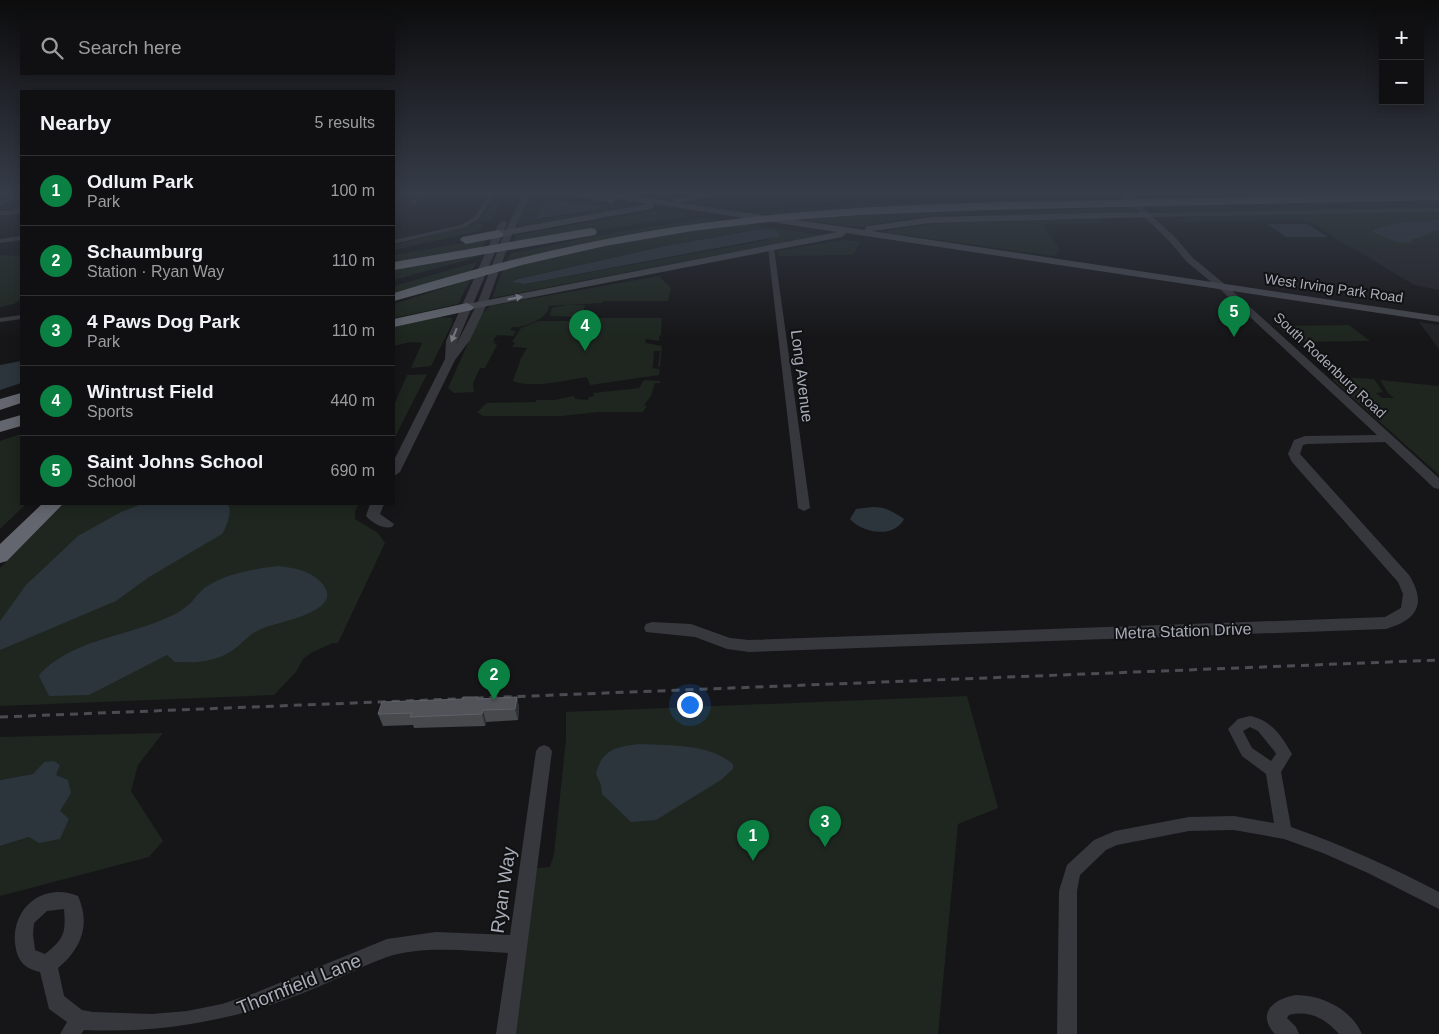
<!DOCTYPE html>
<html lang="en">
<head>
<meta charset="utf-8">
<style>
  :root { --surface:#101012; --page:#19191b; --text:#f1f3f6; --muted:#9c9d9f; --line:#303032; --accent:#0b8043 }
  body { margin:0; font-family:Arial,sans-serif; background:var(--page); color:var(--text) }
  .controls { position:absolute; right:15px; top:15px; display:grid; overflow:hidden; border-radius:0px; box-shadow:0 2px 12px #0003 }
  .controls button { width:45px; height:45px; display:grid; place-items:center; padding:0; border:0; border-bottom:1px solid var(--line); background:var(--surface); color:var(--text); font:25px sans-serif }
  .you { position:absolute; left:689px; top:704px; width:18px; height:18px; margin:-12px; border:4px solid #fff; border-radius:50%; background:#1a73e8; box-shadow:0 0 0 8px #1a73e833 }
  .badge { display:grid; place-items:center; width:32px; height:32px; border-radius:50%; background:var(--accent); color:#fff; font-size:16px; font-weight:700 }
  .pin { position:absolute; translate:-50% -41px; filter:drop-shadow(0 1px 2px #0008) }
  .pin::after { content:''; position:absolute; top:26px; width:18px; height:15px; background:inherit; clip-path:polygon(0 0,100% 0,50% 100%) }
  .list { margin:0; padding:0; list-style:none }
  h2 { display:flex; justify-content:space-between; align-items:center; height:65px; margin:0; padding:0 20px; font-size:21px }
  h2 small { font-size:16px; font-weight:400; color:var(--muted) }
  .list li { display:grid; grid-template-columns:32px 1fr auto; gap:15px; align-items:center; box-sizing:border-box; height:70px; padding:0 20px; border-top:1px solid var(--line) }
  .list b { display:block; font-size:19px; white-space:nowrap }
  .list p { margin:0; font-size:16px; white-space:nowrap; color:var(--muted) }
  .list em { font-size:16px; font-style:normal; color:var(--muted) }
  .icon { flex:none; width:28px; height:28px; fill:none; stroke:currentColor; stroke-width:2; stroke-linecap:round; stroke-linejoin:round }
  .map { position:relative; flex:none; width:1439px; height:1034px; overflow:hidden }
  .search { position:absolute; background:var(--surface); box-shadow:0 2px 12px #0003; left:20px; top:20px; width:375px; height:55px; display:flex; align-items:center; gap:12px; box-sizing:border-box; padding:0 18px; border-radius:0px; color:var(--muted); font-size:19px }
  .panel { position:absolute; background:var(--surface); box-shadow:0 2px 12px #0003; left:20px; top:90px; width:375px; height:415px; border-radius:0px }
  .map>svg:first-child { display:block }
  .built { fill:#222225 }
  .green { fill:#1e261f; fill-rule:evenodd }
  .water { fill:#2c353c }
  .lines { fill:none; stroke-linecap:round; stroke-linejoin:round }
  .minor { fill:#37383d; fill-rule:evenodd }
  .tertiary { fill:#37383d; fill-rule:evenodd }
  .secondary { fill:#45474d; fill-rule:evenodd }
  .motorway { fill:#63666e; fill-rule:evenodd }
  .rail { stroke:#4a4c52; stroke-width:3; stroke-dasharray:8 6; stroke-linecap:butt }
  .wall { fill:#47494d }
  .shaded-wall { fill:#2f3033 }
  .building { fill:#525359; stroke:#5f6168 }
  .oneway { fill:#858993 }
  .oneway2 { fill:#757881 }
  .labels { text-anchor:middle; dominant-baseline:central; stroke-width:4; stroke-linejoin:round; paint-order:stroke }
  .far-street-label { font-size:14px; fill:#a8adb8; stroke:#111113 }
  .street-label { font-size:16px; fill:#a8adb8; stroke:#111113 }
  .near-street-label { font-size:19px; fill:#a8adb8; stroke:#111113 }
</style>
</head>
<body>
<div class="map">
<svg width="1439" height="1034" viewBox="0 0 1439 1034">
  <rect width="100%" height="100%" fill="#161618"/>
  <path class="built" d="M1439,234V290L1414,285L1353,248L1365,250L1383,246L1421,247L1417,241L1420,238Z
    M1419,322L1439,325V349Z"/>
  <path class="green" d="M530,194H555L626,205V208L520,227L517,225ZM548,200L595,205L599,209L543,219Z
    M958,194L1008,196L858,200L735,210L681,203L743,195Z
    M1346,194H1439L1149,201L1145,198Z
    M502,198L492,220L476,223L484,215L493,199Z
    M1124,198L1127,201L774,216L749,212L858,204Z
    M1439,200V208L1162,213L1154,206Z
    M1133,207L1139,213L958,218L1055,210Z
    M1012,209L914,218L855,227L793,219L840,215Z
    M654,211L689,216L513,244L516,235Z
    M1439,212V234L1420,238L1417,241L1422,247L1383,246L1382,249C1373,249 1362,251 1353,248C1335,242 1323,224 1303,220L1177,222L1176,220L1192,217Z
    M703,218L726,221L506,262L510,254L600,235Z
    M1101,219L1104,223L1043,225L1060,249L1054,256L883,232C954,217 1028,221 1101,219Z
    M740,223L821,235L492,298L503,269L627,241ZM750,230L768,240L525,284L512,282L517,279L665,246Z
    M475,224H483L480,231L394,250V245Z
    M487,239L482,248L478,249L394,264V255Z
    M843,240L861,242L853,255L778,256L777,251Z
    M479,253L478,257L394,280V269Z
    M0,255L21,256V299L14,304L0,307Z
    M477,262L472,271L394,293V286Z
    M659,276L671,288L668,301H603L602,303L547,306L549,308C545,320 523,328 512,327L510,330L516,331L513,336L497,335L493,341H501L493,342L497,345L485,368H480L473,383L474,392L454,393L448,388L480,316L490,306Z
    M471,279L458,304L394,318V304Z
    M567,305H585L582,317L550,316L552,308Z
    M439,317L452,318V324L431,366L411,368L422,343L411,342L394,346V327Z
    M570,318H662L661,335L659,336V341L645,339L646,343L662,346L660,367H658L660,351H654L653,367L651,368L660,369L659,375L590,385L587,377C567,380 532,389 513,381L521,358L527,348L512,347L515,343L512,342L521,328L539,321H569Z
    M1349,325L1370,341L1296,342L1277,326Z
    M427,374L394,439V405L407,375Z
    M1340,377L1374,379L1383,392L1376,393L1382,398H1394L1388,393L1380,380L1439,386V475L1333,380L1334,378Z
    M644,380L660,381V383H655L651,396L644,405L647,406L643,412H599L561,416H483L477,412L487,403L536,402V400H554L574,396L575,399L588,400L589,397L594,396L593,393L639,388Z
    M21,434V504H26L0,529V441Z
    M63,504H359L355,511V519L378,533L385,543L338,643H333L311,653L303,659L296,672L274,695L0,706V568Z
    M967,696L998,808L958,824L938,1034H506L528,869L550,867L554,854L566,739V712Z
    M163,733L138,765L131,791L163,841L149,857L0,896V846L29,837L60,811L56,775L44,762L34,774L0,780V737Z"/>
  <path class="water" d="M548,200L595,205L600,207L599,209L537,219L543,204Z
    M1439,220V230L1411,240L1412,243L1397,242L1372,232L1375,229L1402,222Z
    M1267,224H1307L1328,237H1286Z
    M760,229L776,231L781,236L525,284L511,282L518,279L665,246Z
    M21,361V383L0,390V365Z
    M142,504H225L229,506C231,515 227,526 222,534L149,577L116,601L0,650V621L26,585L78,536L121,512Z
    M873,507C887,507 893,512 904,519C894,539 862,533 850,519L856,509Z
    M279,566C294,568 309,570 321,582C349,612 275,622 261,629C248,635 247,639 237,647C219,662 197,663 175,662L167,655L89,695L49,696L40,678L39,675C71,640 123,637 164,619C172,616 180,612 187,606C194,601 198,592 206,587C227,573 254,569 279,566Z
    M639,744C671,746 708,743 733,764V769L721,780L656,820L631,822L602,794L601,785L596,774C602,749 616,747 639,744Z
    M54,761L60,765L56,775L68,780L71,793L60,811L69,819L60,839L39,843L29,837L0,846V780L33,774L44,762Z"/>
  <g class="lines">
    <path class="minor" d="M15,194H21V196L0,205V201Z
      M419,194H426L415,203H411V201Z
      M487,194H493L494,197L478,219L465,227L394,244V240L461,225L474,217L488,197Z
      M21,207V211L13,215H0V211H12Z
      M21,236V240L0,243V239Z
      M771,246L774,248L810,508L804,511L798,508L768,248Z
      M21,315V319L0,322V318Z
      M1250,716C1271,720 1282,736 1292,754L1281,772L1291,827C1343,845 1391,867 1439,892V909L1370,874L1323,853L1284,839L1234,830L1189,831L1117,845L1106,850L1080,875L1077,891V1034H1057L1059,891L1067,865L1094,840L1115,831L1189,817L1234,816L1274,823L1266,774L1242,756L1228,729L1238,719ZM1250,727L1258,731L1275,752L1276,754L1271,761L1252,748L1243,731Z
      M544,745L549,747L552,751L516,1034H496L508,953C469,951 424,945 387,957C364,965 342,977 320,986C246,1018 167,1034 84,1030L81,1034H60L67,1022L49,1009L40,972C23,968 17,960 15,943C12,907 44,882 78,896C91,925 81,949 58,968L64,996L82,1010L93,1012L152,1014L187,1011L222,1004L255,993L387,939L436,932L510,935L536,751L539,747ZM64,909C66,933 64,939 45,954L35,950L33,934L34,923L47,911Z
      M1296,995C1322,995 1351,1009 1362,1034H1339C1326,1019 1310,1010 1289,1015L1287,1018L1296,1027L1299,1034H1275C1255,1013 1275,998 1296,995Z"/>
    <path class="tertiary" d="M523,194H531L513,232L487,304L470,340L455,360L400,472L394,476V460L445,359L446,341L499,223L503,221L507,223L456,345L477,304L505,232Z
      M1121,194H1129L1148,213L1439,208V212L1153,217L1174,236L1193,258L1227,286L1439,478V489L1434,488L1385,442L1307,444L1303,445L1300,454L1409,575C1427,604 1417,620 1386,629L749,652L727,649L695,637L646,632L644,628L646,624L652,622L691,624L730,638L749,640L1385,617L1401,608L1403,594L1398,582L1292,462L1288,454L1294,440L1305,436L1377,435L1221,290L1187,262L1168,240Z
      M370,504H384L380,514L394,524L392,527C383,529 372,523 366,516Z"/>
    <path class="secondary" d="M567,194H622L672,202L673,199L699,194H720L680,203L865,230L866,227L869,226L931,217L1147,212L1152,215L1150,217L931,223L872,231L1439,316V322L846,233L842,237L467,310L463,309L461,307L467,304L837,232L653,204V208L650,209L498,237L493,234L498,231L648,204L614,198V202L611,203Z"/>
    <path class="motorway" d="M1439,194V200L985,210L860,215L777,221L692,231L605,246L522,265L394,301V293C505,259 619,232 735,219C875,202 1017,202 1158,199C1252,198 1345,194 1439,194Z
      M591,228L595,229L597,232L595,235L394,270V262Z
      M498,230L504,234L502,237L466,244L460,240L462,237Z
      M467,303L474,307L472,310L394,327V319Z
      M21,393V403L0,410V399Z
      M21,415V426L0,432V421Z
      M42,504H63L7,561L0,563V544Z"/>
    <path class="rail" d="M0,717L1439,660"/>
  </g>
  <path class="wall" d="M478,697V699L517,697L519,708L518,720L486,722L485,726L414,728L413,725L383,726L378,714Z"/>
  <path class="shaded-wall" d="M517,697L519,708L518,720L515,709Z
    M483,710L486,722L485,726L482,714Z"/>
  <path class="building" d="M463,697H478L477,699L517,697L515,709L483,710L482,714L410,717L412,713L378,714L382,702L463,699Z"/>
  <defs><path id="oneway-solid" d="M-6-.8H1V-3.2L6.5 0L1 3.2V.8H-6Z" transform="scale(1.25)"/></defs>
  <use class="oneway" href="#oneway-solid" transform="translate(515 298) rotate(-11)"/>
  <use class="oneway2" href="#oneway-solid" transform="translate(454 335) rotate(112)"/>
  <linearGradient id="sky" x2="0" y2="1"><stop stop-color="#0c0c0d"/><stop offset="0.57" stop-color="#363c48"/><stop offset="1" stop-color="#363c48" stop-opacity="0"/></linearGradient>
  <rect width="1439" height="339" fill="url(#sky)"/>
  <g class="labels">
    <g class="far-street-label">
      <text transform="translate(1334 288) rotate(8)">West Irving Park Road</text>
      <text transform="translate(1330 365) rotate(43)">South Rodenburg Road</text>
    </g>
    <g class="street-label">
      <text transform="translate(802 376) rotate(83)">Long Avenue</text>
      <text transform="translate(1183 631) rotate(-2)">Metra Station Drive</text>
    </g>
    <g class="near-street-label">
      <text transform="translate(503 890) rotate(-82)">Ryan Way</text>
      <text transform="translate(299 984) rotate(-22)">Thornfield Lane</text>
    </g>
  </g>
</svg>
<div class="controls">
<button>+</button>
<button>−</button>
</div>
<div class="you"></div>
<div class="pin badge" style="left:753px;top:861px">1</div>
<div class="pin badge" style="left:494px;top:700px">2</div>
<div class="pin badge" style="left:825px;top:847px">3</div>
<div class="pin badge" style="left:585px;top:351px">4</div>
<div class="pin badge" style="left:1234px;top:337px">5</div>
<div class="search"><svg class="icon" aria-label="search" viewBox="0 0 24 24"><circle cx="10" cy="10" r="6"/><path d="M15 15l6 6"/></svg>Search here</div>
<section class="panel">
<h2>Nearby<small>5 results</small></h2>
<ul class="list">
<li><span class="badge">1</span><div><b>Odlum Park</b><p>Park</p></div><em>100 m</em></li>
<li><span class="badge">2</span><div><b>Schaumburg</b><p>Station · Ryan Way</p></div><em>110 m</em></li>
<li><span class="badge">3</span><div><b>4 Paws Dog Park</b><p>Park</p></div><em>110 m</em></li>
<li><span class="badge">4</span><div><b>Wintrust Field</b><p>Sports</p></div><em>440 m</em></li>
<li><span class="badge">5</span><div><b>Saint Johns School</b><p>School</p></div><em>690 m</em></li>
</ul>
</section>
</div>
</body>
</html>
